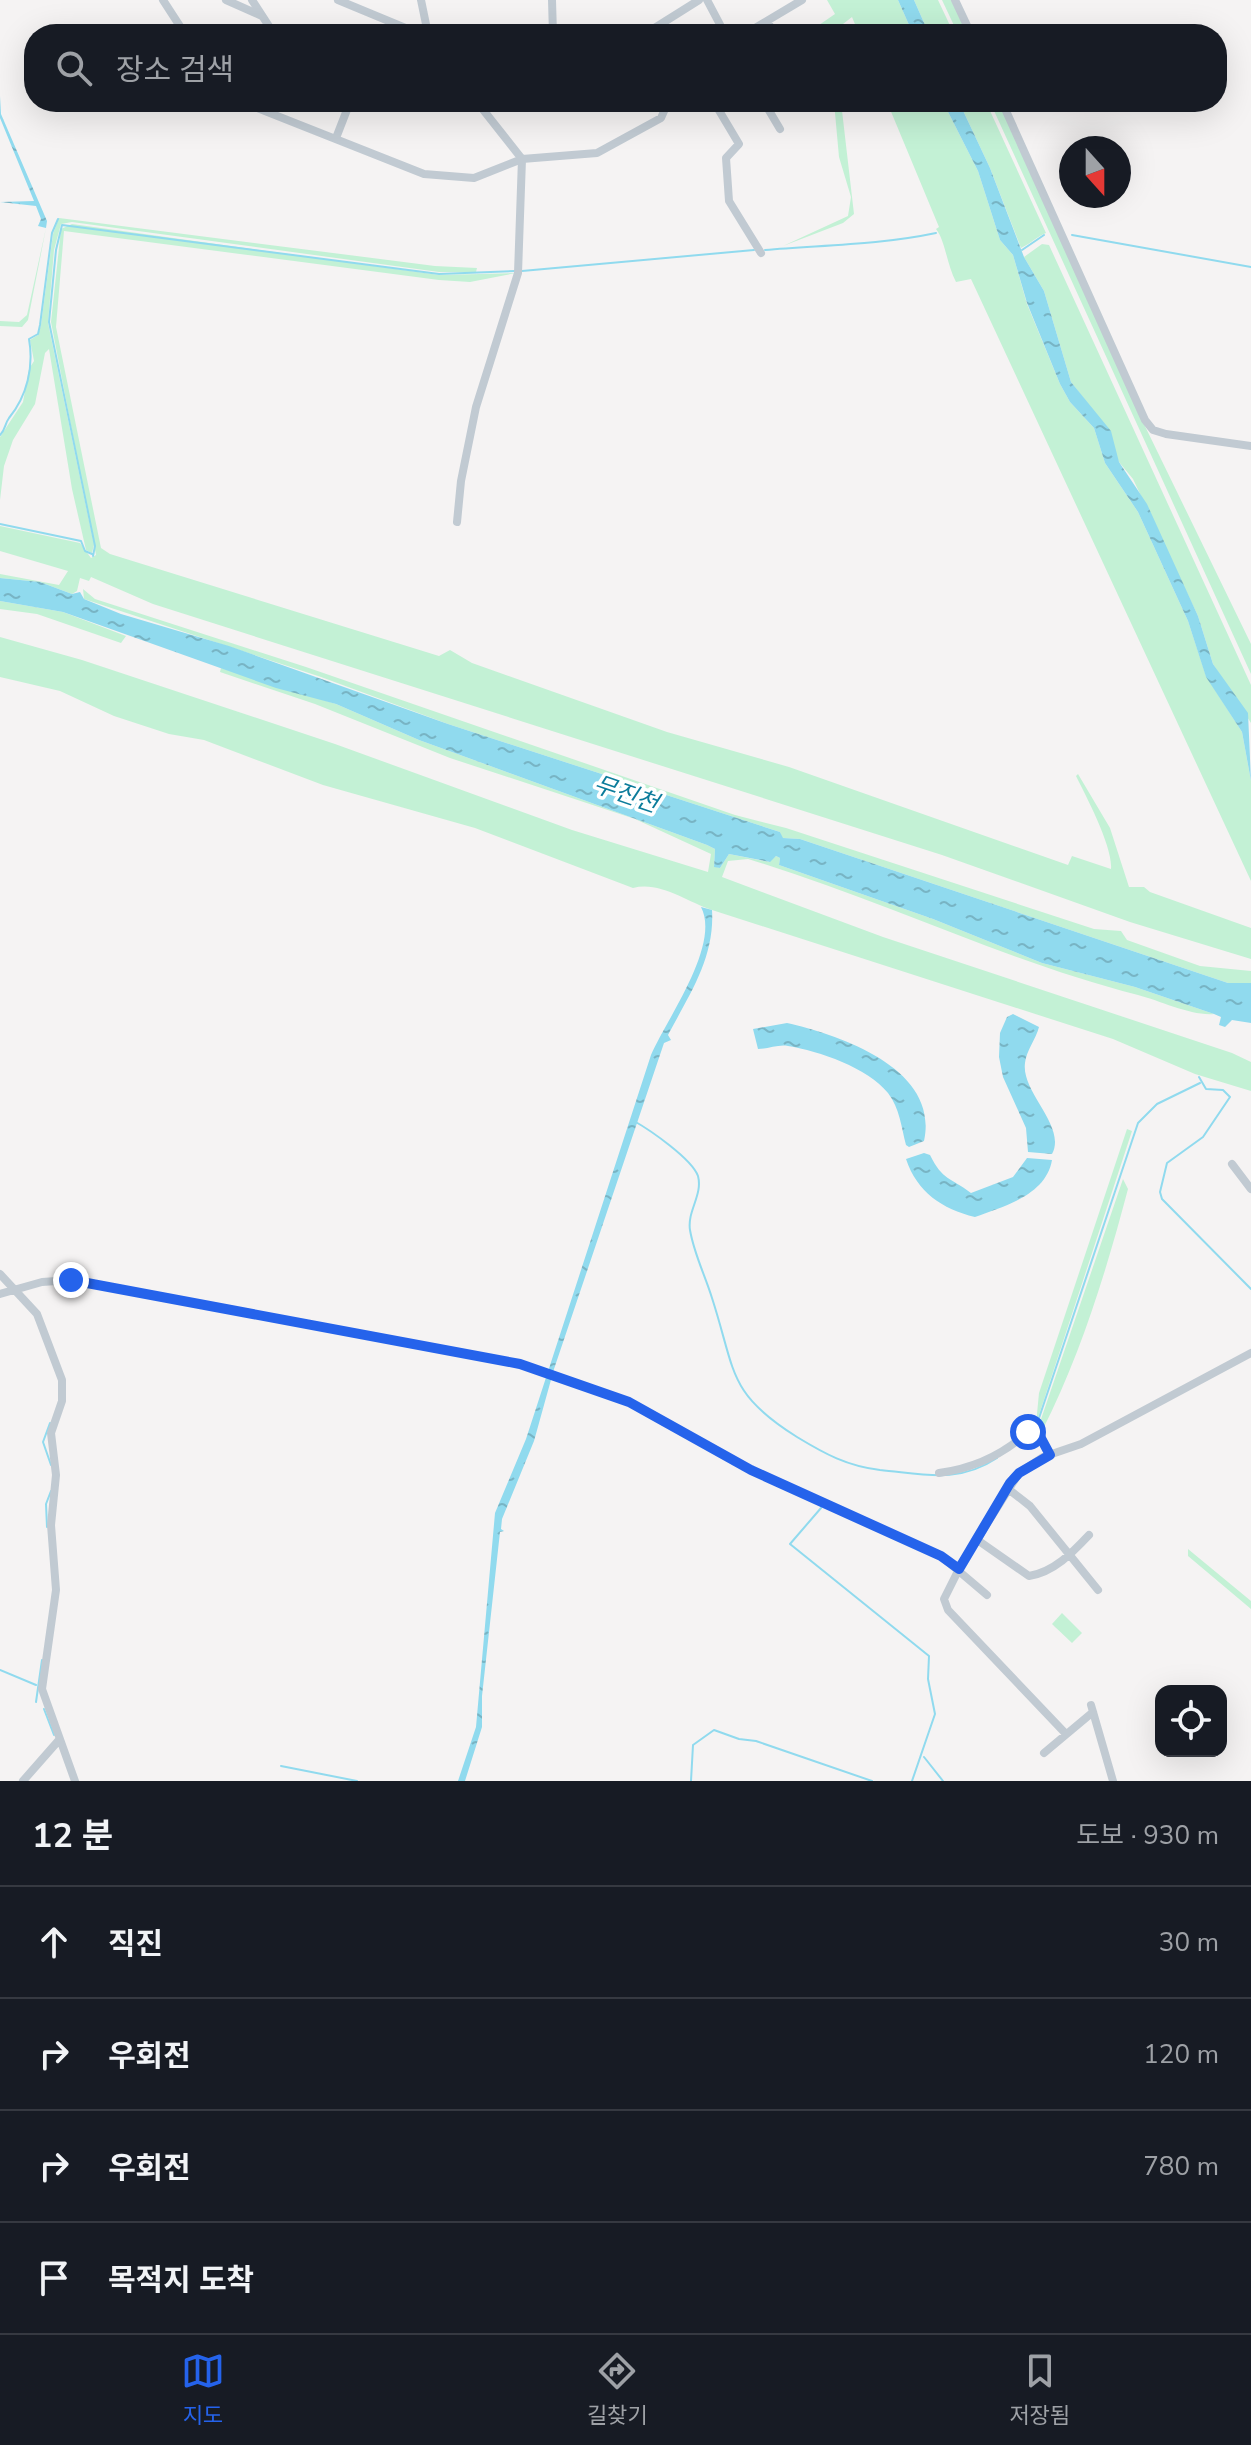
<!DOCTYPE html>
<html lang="ko">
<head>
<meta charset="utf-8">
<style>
  :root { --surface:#171b24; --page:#242831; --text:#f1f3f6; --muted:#9ea1a6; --line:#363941; --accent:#2563eb }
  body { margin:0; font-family:"Nunito Sans","Noto Sans KR",sans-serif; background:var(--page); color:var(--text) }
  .controls { position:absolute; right:24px; bottom:24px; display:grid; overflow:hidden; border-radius:16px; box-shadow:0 8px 32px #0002 }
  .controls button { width:72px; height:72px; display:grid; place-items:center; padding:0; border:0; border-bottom:2px solid var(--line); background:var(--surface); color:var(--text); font:40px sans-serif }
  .compass { position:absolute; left:1059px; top:136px; width:72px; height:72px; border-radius:50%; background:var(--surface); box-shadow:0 8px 32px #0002; rotate:159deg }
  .stop { position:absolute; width:24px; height:24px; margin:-18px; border:6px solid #2563eb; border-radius:50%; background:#fff }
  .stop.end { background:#2563eb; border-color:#fff; box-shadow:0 2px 8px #0008 }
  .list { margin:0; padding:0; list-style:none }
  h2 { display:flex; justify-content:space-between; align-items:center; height:104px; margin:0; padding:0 32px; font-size:34px }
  h2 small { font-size:26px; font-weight:400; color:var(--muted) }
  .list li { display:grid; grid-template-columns:52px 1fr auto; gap:24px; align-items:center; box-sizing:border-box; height:112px; padding:0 32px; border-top:2px solid var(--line) }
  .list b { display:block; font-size:30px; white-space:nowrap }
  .list em { font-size:26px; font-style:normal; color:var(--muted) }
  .icon { flex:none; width:44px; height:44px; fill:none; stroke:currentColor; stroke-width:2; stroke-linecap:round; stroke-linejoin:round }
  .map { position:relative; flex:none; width:1251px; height:1781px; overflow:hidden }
  .search { position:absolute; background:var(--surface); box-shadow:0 8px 32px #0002; left:24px; right:24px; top:24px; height:88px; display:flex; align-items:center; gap:20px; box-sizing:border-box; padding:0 28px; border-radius:32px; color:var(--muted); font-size:30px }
  .sheet { height:552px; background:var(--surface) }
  nav { display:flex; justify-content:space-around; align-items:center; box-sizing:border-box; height:112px; border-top:2px solid var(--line); background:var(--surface); font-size:22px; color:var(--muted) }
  nav a { display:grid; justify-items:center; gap:4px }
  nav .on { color:var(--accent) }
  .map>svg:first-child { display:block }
  .grass { fill:#c3f1d5 }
  .forest { fill:url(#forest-crowns) }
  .water { fill:url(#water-ripples) }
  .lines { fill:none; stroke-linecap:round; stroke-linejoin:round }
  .stream { stroke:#90daee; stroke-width:2 }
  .minor { stroke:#c1cad2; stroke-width:8 }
  .route { stroke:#2563eb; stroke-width:10 }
  .labels { text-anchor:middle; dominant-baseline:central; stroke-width:7; stroke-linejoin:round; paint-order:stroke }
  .water-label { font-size:24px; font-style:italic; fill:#0c7c9b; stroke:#fff }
</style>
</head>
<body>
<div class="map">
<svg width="1251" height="1781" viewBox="0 0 1251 1781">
  <defs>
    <pattern id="forest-crowns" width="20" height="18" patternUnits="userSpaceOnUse" patternTransform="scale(2)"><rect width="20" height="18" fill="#c3f1d5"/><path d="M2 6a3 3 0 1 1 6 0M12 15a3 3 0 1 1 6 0" fill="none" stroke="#a0c6b0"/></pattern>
    <pattern id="water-ripples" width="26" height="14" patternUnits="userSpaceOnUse" patternTransform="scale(2)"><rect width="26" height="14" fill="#90daee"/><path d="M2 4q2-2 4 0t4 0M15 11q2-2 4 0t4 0" fill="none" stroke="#78b4c4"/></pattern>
  </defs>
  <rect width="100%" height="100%" fill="#f5f3f3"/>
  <path class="grass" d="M827,0H898L913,34H859L852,17L843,24L840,34H823L819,25L835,14Z
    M914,0H938L954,34H929Z
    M942,0H953L969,34H958Z
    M834,102H841L854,214L843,223L783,246L848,216L851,197L839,157Z
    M887,102H943L978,171L1000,240L1013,255L1027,304L1060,384L1070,402L1094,428L1105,463L1138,512L1188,621L1206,676L1242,732L1251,781V881L971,279L956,282C947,265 945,240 936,229L939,227Z
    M959,102H986L1046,233C1036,237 1033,242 1021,248L990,168Z
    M990,102H1000L1142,420L1251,644V674Z
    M59,218L435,266L477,268L476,272H439L72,222L61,224L54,250L48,323L94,545L92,553L86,550L72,489L49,349L45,353L35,404L13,440L4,466L0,500V437L23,402L29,369L34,361L30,340L38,335L41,325L53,234Z
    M72,224L439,275L516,273L470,282L439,280L64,231L56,327L101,548L110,554L439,656L450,650L472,663L667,732L789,767L1068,865L1072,856L1111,869C1113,847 1086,796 1076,776L1078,774L1110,828L1129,887H1144L1150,892L1251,928V959L1130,922L942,855L153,604L91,577L89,581L80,578L77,591L72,594L40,582L0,578V574L59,585L68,571L0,551V526L80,543L91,558L96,555L51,322L61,229Z
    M46,228L28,320L22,327L0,326V321L19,322L27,315Z
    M1042,244L1049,245L1251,685V723L1213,664L1198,616L1133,479L1119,462L1092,409L1071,382L1044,291L1024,257Z
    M83,589L95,599L306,667L735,815L786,828L1094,929L1121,931L1127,940L1200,966L1251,971V983H1228L800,839L782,838L780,832L448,724L321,677L84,599Z
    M0,601L63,612L126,636L121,643L37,614L0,609Z
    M0,637L82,660L335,744L572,830L708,872L711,854L635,819L450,758L315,704L220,672L221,668L336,704L419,740L707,845L715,849L714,866L720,868L729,854L769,862L776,856L780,858L779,865L933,919L1042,963L1135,987L1214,1014C1191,1016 1161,1001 1138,995C1005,961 880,899 748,859L728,861L722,877L883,937L1232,1053L1251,1062V1091L1195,1074L1113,1039L712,910C687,902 660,881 633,888L475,828L323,785L204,740L169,734L114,716L60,691L0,677Z
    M1127,1129L1132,1131L1036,1424L1039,1393Z
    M1123,1179L1128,1189C1106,1272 1081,1354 1042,1431L1038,1428Z
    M1188,1549L1251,1601V1609L1188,1556Z"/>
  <path class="forest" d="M1062,1613L1082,1633L1072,1643L1052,1624Z"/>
  <path class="water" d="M898,0H914L929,34H913Z
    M0,96L1,114L47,221L46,228L38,226L41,219L36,206L0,202L34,201L0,118Z
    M943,102H959L990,168L1024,257L1044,291L1071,382L1111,431L1119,462L1147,504L1198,616L1213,664L1248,713L1251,781L1242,732L1206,677L1188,621L1138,512L1105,463L1094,428L1070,402L1060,384L1027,303L1013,255L1000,240L978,171Z
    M0,578L40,582L72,594L80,592L84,599L121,614L229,646L448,724L780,832L783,838L800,839L1228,983H1251V1023L1232,1020L1225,1027L1219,1025L1221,1017L1214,1014L1135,987L1042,963L933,919L779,865L780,858L776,856L770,862L729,854L720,868L714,867L715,849L707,845L419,740L336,704L276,688L63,612L0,601Z
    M701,907L712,910C715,958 689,995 668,1035L671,1040L664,1043L554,1369L534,1441L502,1519L501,1529L504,1531L500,1532L482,1696V1727L465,1781H458L476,1727L495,1513L526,1439L651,1055C666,1020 721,945 701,907Z
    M1013,1014L1039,1027C1036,1039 1026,1051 1025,1063C1021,1093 1067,1126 1052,1154L1028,1152L1026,1128L1003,1077L999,1057L1000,1033L1007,1017Z
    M787,1023C839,1035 940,1068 924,1141L909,1147L906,1145C901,1126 900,1109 888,1093C868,1068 819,1051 788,1046C779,1044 768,1049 758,1049L753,1029Z
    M924,1153L930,1155C943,1181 950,1177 971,1193L1013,1177L1027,1158L1052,1160C1046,1195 1005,1206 975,1217C942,1209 917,1192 906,1159Z"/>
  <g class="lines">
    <path class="stream" d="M1072,235L1251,267
      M765,250C823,245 879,245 936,233
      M1022,250L1044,235
      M522,271L754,250
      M0,435C6,429 4,425 9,418C27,396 34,367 29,339L38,334L40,325L52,233L58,219
      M0,524L81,541L85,551L92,554
      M93,556L95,546L49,322L56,250L62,225L439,274L515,271
      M1199,1077L1206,1089L1223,1090L1230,1097L1203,1137L1167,1163L1160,1192L1162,1199L1251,1289
      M634,1121C650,1130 692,1159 698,1176C703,1195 687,1211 690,1230C694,1254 705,1275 712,1298C736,1372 727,1393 797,1437C825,1454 847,1466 880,1470C924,1474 958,1484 997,1458
      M50,1423L43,1442L51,1465
      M1036,1427L1138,1123L1157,1104L1200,1083
      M821,1508L790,1544L929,1656L928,1679L935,1714L912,1781
      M47,1527L46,1504L51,1491
      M0,1670L36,1685
      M36,1702L42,1660
      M44,1709L54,1735
      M924,1757L943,1781
      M281,1766L357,1781
      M691,1781L693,1745L714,1730L739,1739L756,1741L872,1781"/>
    <path class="minor" d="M163,0L185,34
      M226,0L262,16
      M252,0L274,34
      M338,0L420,34
      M421,0L428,34
      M552,0L553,34
      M707,0L725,34
      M955,0L971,34
      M767,21L775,34
      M645,34L699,0
      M745,34L802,0
      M242,102L424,174L474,178L522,159
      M477,102L522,159L597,153L661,118L665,109L661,102
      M714,102L739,144L726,158L729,201L761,253
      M764,102L780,129
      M1002,102L1145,420L1153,430L1166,434L1251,446
      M336,138L350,102
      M457,522L461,481L476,407L518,273L522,159
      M1232,1164L1251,1189
      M0,1274L37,1314L62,1380V1401L51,1433L56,1475L51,1525L56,1590L42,1689L75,1781
      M0,1294L42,1282L71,1280L520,1364L564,1379L629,1402L751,1470L941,1556L987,1595
      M939,1473C976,1468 1006,1454 1033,1427L1050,1455
      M1007,1488L1030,1506L1098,1590
      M976,1539L1029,1576C1054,1572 1072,1553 1089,1535
      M1091,1705L1113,1781
      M1066,1734L948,1610L944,1599L962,1563L1019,1473L1043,1457L1081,1444L1251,1353
      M1044,1753L1093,1712
      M23,1781L59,1740"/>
  </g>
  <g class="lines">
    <path class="route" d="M71,1280L520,1364L629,1402L751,1470L941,1556L959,1569L1010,1483L1019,1473L1050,1455L1035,1427L1028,1432"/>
  </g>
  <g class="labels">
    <g class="water-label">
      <text transform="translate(626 794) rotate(19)">무진천</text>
    </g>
  </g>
</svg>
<div class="controls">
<button><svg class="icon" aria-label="locate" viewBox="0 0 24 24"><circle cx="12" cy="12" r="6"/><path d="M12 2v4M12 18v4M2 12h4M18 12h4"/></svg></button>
</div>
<svg class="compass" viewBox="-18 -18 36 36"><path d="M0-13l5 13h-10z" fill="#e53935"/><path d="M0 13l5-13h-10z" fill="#9ea1a6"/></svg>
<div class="stop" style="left:1028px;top:1432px"></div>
<div class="stop end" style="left:71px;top:1280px"></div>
<div class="search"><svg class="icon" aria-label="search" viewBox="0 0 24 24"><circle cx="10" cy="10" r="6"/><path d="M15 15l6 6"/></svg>장소 검색</div>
</div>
<section class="sheet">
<h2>12 분<small>도보 · 930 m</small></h2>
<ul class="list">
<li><svg class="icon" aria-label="ahead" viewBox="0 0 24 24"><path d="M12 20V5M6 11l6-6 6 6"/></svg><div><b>직진</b></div><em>30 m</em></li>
<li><svg class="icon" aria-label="right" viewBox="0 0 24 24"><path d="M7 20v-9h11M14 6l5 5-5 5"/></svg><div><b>우회전</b></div><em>120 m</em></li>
<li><svg class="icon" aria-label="right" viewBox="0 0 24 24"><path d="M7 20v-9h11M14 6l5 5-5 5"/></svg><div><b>우회전</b></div><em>780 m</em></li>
<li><svg class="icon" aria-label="arrive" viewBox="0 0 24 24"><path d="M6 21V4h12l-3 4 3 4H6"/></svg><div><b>목적지 도착</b></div></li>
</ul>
</section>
<nav>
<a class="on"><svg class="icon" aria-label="map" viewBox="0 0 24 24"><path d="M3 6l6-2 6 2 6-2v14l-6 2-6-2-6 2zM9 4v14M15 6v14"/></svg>지도</a>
<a><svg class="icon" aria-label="directions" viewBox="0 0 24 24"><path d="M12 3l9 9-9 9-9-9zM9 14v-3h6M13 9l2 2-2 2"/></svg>길찾기</a>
<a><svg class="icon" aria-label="saved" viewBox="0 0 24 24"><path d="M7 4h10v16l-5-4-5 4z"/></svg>저장됨</a>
</nav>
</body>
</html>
